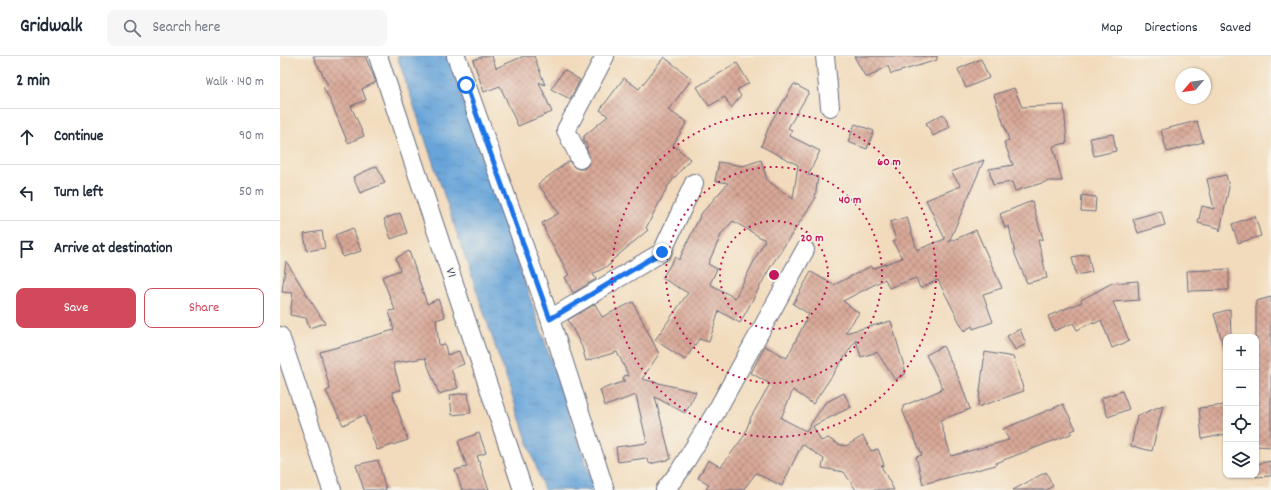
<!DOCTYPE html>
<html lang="en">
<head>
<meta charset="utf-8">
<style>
  :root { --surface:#fff; --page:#f6f6f7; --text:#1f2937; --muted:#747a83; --line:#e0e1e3; --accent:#d1495b }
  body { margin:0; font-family:Dekko,sans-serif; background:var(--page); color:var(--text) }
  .controls { position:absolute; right:12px; bottom:12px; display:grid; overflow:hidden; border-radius:8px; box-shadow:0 1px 3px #0004 }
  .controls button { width:36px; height:36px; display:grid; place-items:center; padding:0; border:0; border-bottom:1px solid var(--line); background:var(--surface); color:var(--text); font:20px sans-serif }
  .compass { position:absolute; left:895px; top:12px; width:36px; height:36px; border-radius:50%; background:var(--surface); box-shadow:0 1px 3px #0004; rotate:241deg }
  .stop { position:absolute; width:12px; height:12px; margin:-9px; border:3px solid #1a73e8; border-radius:50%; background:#fff }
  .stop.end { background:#1a73e8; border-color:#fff; box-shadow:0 1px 4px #0008 }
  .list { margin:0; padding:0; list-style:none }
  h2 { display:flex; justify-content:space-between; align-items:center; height:52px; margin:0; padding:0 16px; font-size:17px }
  h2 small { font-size:13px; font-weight:400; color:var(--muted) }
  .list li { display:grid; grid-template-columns:26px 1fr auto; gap:12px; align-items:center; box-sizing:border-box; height:56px; padding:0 16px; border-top:1px solid var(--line) }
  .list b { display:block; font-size:15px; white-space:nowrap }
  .list em { font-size:13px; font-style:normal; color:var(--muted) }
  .actions { display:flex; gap:8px; padding:12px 16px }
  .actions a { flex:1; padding:9px 0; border:1px solid var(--accent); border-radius:8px; text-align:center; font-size:14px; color:var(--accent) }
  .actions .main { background:var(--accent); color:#fff }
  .icon { flex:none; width:22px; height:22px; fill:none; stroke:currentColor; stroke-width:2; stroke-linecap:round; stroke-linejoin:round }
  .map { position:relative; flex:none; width:991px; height:434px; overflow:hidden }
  header { display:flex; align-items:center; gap:24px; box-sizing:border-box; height:56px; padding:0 20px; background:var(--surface); border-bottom:1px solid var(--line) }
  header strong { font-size:19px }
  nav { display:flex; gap:22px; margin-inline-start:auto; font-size:14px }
  .search { width:280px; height:36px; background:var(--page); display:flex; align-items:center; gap:10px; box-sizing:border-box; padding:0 14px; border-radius:8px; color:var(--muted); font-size:15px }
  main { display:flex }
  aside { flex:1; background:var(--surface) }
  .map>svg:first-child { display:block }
  .water { fill:url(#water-ripples); stroke:#426a9c }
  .building { fill:url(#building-cross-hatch); fill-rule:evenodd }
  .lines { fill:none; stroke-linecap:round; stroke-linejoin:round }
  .minor-casing { stroke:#666b7f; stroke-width:20 }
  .minor { stroke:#fff; stroke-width:18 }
  .route { stroke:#1a73e8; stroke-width:5 }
  .ring { fill:none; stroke:#c2185b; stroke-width:2; stroke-dasharray:2 4 }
  .labels { text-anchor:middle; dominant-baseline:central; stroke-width:3; stroke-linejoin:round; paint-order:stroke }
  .street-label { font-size:13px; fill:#1b2f5e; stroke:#f7f3e8 }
  .centre { fill:#c2185b; stroke:#f7f3e8; stroke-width:2 }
  .ring-label { font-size:12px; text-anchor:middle; font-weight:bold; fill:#c2185b; stroke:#f7f3e8; stroke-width:3; stroke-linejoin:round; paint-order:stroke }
</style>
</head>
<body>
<header>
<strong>Gridwalk</strong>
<div class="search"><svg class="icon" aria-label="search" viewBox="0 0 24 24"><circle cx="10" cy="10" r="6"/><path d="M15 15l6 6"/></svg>Search here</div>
<nav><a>Map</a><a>Directions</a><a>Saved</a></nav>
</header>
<main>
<aside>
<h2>2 min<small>Walk · 140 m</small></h2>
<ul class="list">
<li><svg class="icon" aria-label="ahead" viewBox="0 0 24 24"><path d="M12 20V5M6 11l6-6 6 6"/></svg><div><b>Continue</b></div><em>90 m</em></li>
<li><svg class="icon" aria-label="left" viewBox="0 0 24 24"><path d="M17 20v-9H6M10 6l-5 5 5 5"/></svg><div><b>Turn left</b></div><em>50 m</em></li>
<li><svg class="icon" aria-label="arrive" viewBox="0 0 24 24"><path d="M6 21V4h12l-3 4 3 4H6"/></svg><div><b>Arrive at destination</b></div></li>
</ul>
<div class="actions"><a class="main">Save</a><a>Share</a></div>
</aside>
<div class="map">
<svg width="991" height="434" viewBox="0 0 991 434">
  <defs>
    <pattern id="water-ripples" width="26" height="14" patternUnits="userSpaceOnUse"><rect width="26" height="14" fill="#68a4d9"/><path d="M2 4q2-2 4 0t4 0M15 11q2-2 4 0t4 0" fill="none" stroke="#5586b3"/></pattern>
    <pattern id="building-cross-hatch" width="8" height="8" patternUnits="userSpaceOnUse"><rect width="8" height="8" fill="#d8a796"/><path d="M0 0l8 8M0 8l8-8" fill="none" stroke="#ae887e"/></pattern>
  </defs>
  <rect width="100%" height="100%" fill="#f7f3e8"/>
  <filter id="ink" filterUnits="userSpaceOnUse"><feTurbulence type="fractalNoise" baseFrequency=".025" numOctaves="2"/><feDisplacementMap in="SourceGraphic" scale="8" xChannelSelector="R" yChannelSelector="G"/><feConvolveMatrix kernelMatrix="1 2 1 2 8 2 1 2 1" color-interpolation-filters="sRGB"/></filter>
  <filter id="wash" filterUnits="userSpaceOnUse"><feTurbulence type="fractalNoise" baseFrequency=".012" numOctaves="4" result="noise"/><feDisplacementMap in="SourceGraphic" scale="16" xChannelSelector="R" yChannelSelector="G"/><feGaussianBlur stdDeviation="0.9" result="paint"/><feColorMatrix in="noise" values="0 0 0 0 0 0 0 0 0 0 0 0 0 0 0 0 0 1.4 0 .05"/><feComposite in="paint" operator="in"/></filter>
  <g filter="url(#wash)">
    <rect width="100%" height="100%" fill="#f2dbbc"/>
    <path class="water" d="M117,0H168L315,434H264Z"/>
    <g id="blocks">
      <path class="building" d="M33,0H85L96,26L82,33L86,44L71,50L84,80L68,87L50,44L43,31L48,29Z
        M204,0H212L216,12L244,0H254L265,29L259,26L272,56L238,70L220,30L204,36L193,4Z
        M574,0H657V4L611,18L608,10L586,22Z
        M384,1L412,23L388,54L407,66L393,89L410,103L388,130L366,172L368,174L330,206L331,208L313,218L316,223L293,237L285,221L289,219L264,173H265L262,167L279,157L258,128L289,105L294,111L299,113H304L308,109L310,103L306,92L308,91L304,85V80L328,60L320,54L344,22L359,33Z
        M701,3L709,22L686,32L678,13Z
        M457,7L469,27L457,34L461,40L451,52L445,41L429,50L417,31Z
        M284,14L300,24L290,43L271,33Z
        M514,28L529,36L508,72L512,74L510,80L540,95L528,119L538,121L535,143L491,210L460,267L439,255L429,286L419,283L405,304L375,284L408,237L382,222L395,201L399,204L421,158L448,127L435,125L439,106L463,110L481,104L487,124L513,143L518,109L481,90L491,66ZM453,165L485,184L455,242L430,228L437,213L428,208L442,177Z
        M734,32L742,51L784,49L787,87L773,90L782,125H769L735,135L732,126L713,129L709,113L733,109L724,86L729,84L714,39Z
        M663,58L670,71L653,80L646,67Z
        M917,65L923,86L887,96L881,74Z
        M575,68L594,75L587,93L568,86Z
        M833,78L836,95L814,100L810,82Z
        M704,104L669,186L696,174L722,232L703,238L713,266L693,273L692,270L684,275L658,224L640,232L636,222L609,232L605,223L563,245L579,257L565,277L611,265L626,317L615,324L597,296L581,301L576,284L533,348L513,334L501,362L526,375L545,347L564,337L571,351L533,370L541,385L548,382L558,388L566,390L583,380L591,395L598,393L604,409L601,410L614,434H576L564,416L542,412L544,403L522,388L502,430L476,417L463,434H426L429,428L418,422L428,404L441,411L464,380L471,361L490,328L471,317L485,290L507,302L529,258L513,248L531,216L554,229L591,210L592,213L622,202L613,186L616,184L610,166L627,161L637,194L665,183L646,144L681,130L671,116Z
        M97,110L105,127L80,137L73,121Z
        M946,119L949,131L940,175L939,172L918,167L922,150L934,153L927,123Z
        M802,139L816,141L815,156L801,155Z
        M752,145L763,183L758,184L767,222L747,227L735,198L729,170L725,172L720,158Z
        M881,155L885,169L858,177L853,163Z
        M120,157L127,177L111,183L104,163Z
        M975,160L981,180L958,187L952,168Z
        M73,172L81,195L63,201L55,179Z
        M42,175L45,192L27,195L24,178Z
        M129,195L147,248L158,243L165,261L156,264L159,289L165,288L167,299L179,295L184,308L171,313L178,332L159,338L145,302L113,307L121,334L112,336L128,384L97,394L84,359L63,369L46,335L50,333L40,296L82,284V283L114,274L109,255L115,254L102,221L120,214L116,202Z
        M808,198L812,216L796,219L792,201Z
        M6,205L27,239L45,267L29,272L26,262L10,259L13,237L2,236Z
        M949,213V234L908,235L907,215Z
        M858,225L859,244L833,246L849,285L832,292L821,264L814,268L813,266L797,274L793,267L774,275L768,260L802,246L801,244L832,227Z
        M991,241V391L976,390V245Z
        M353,246L379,298L362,323L416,336L405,357L375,341L391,403L370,408L366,402L338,406L336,391L367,387L356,339L325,350L320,334L345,325L343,323L345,319L349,320L337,296L306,305L302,291L288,264L315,248L322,261Z
        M950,253L951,281H946V299L934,258Z
        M740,273L746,288L735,294L727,280Z
        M663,290L680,325L690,353L660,364L671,400L729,384L723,373L783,348L796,373L791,375V378L716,407V409L643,428L636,401L642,399L623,356V350L661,334L660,333L663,332L646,299Z
        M705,296L733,301L744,335L698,351Z
        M842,335L849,353L828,361L821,342Z
        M188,337L191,357L172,359L170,339Z
        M883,349L872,395L851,390L857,360Z
        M946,349V378L922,383L919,352Z
        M199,377L206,397L197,400L209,434H182L175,414L187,411L178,385Z
        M98,404L106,434H84L76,409Z
        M991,405V420L976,421V408Z
        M766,416L773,430L766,434H733Z"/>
    </g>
  </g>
  <g filter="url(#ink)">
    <use href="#blocks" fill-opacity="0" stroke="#666b7f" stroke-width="1"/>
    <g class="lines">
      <defs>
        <path id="minor" d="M98,0L243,434
          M176,0L270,263L325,434
          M545,0L550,51
          M300,103L286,74L325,0
          M270,263L382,196L414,127
          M0,280L52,434
          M385,434L399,416L437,354L525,194"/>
      </defs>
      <use href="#minor" class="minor-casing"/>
      <use href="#minor" class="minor"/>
    </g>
  </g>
  <g class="lines" filter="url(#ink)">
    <path class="route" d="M186,29L270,263L382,196"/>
  </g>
  <g class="ring">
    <circle cx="494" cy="219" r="54"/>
    <circle cx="494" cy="219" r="108"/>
    <circle cx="494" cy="219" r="162"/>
  </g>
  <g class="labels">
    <g class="street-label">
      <text transform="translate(170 217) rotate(71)">V1</text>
    </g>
  </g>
  <circle cx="494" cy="219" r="6" class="centre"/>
  <g class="ring-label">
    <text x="609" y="109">60 m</text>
    <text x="570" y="147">40 m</text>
    <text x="532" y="185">20 m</text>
  </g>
</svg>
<div class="controls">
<button>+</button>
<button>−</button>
<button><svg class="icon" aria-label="locate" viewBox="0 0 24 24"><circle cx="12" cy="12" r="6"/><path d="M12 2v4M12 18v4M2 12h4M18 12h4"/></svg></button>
<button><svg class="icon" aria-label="layers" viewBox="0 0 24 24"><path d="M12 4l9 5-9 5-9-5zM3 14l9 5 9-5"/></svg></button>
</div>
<svg class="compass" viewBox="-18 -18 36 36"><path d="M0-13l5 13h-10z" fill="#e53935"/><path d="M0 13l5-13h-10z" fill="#747a83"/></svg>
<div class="stop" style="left:186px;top:29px"></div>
<div class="stop end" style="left:382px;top:196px"></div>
</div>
</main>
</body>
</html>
